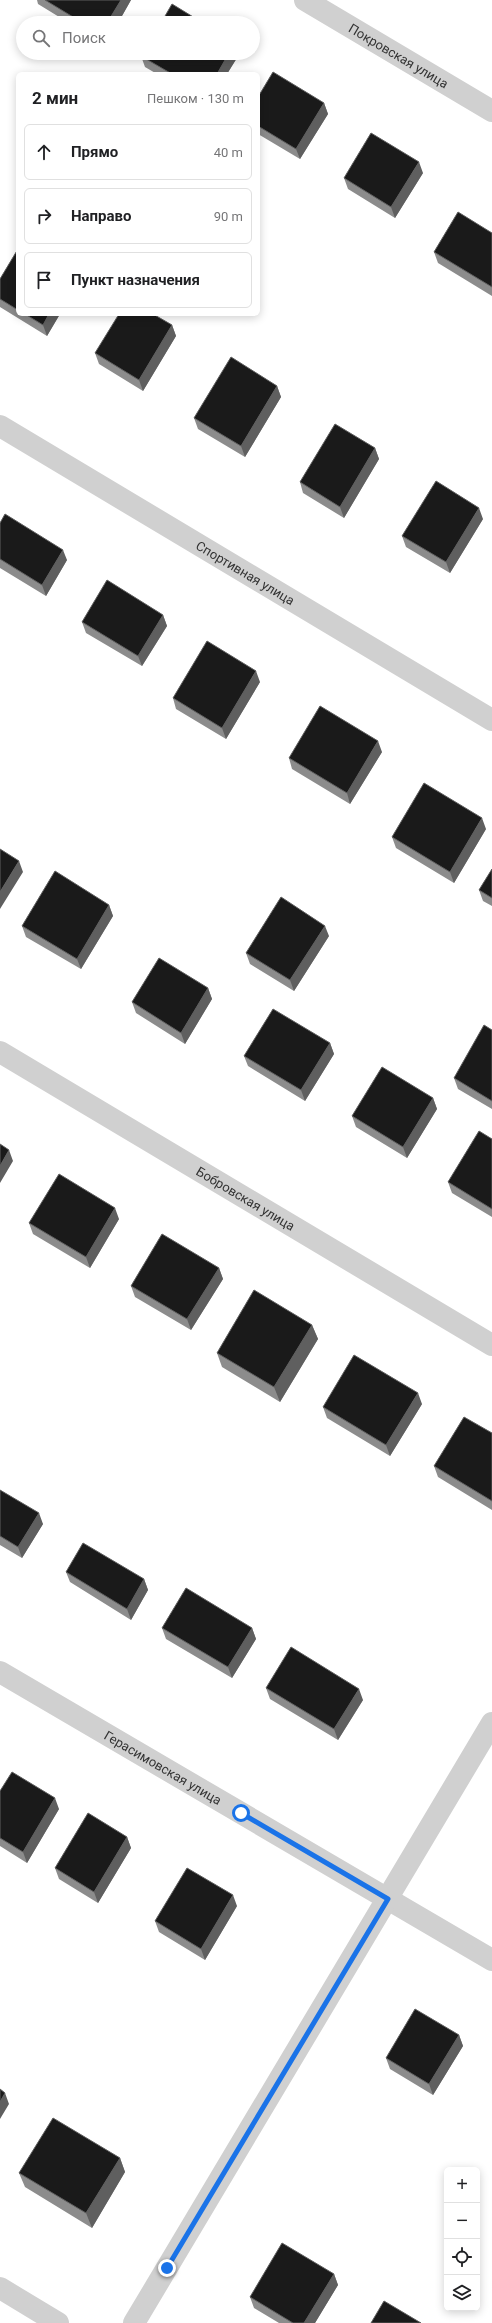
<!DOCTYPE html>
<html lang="ru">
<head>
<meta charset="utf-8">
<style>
  :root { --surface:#fff; --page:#f6f6f6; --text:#202124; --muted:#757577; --line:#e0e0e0 }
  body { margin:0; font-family:Roboto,sans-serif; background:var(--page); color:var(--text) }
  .controls { position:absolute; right:12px; bottom:12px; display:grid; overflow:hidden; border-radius:6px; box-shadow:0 2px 10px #0003 }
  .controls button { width:36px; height:36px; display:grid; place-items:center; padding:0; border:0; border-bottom:1px solid var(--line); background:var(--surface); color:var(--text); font:20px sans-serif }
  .stop { position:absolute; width:12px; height:12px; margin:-9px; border:3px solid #1a73e8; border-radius:50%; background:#fff }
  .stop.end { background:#1a73e8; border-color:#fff; box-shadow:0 1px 4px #0008 }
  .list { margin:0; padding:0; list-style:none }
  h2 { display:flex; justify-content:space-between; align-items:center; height:52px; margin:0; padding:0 16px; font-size:17px }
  h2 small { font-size:13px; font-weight:400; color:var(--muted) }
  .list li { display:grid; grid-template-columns:26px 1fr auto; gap:12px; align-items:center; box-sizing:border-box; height:56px; margin:0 8px 8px; padding:0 8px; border:1px solid var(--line); border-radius:6px }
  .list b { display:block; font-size:15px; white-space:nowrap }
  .list em { font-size:13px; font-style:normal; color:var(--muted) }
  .icon { flex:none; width:22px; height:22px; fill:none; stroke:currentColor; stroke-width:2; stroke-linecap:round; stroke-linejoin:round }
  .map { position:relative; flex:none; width:492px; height:2323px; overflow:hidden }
  .search { position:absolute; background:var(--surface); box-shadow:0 2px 10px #0003; left:16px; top:16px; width:244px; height:44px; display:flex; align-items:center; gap:10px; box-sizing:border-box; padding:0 14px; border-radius:22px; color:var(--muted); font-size:15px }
  .panel { position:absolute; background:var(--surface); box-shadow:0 2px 10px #0003; left:16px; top:72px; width:244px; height:244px; border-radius:6px }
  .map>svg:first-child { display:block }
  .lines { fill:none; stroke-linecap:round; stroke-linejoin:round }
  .minor { stroke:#d0d0d0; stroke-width:22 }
  .wall { fill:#8c8c8c }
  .shaded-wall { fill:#5f5f5f }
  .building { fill:#1a1a1a; stroke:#5f5f5f }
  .route { stroke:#1a73e8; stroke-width:5 }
  .labels { text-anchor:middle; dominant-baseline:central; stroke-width:4; stroke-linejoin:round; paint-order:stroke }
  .street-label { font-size:13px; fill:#333; stroke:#fff }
</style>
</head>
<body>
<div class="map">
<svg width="492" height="2323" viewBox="0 0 492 2323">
  <rect width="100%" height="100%" fill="#fff"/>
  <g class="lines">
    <g class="minor">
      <path id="s1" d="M305,0L492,111"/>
      <path id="s2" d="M0,426L492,720"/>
      <path id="s3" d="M0,1052L492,1345"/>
      <path id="s4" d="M0,1672L492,1960"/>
      <path d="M0,2288L58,2323"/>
      <path d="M134,2323L492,1723"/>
    </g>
  </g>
  <path class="wall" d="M37,0H131L118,23H69L38,4Z
    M143,53H240L227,74H157L145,67L141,56Z
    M258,97L324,103L328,114L300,159L258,134Z
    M423,173L395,218L348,189L344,178Z
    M492,233V296L438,263L434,252Z
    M18,249V314H60L47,336L0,307V279Z
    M172,325L176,336L143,391L99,364L95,353Z
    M277,386L281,397L245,457L198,429L194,418Z
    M375,448L379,459L344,518L303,493L300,482Z
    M483,519L450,573L406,547L402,536Z
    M0,523L67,560L46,596L0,568Z
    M163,615L167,626L142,666L86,633L82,622Z
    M260,682L226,739L176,709L173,698Z
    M382,752L350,804L292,769L289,758Z
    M486,829L454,883L396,848L392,837Z
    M492,869V906L483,901L479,890Z
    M109,905L113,916L81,969L26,937L22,926Z
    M329,936L294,991L250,964L246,953Z
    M208,988L212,999L185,1044L136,1013L132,1002Z
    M492,1030V1109L458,1089L454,1078Z
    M330,1043L334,1054L305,1101L248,1066L244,1056Z
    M433,1098L437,1109L407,1158L356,1127L352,1116Z
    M492,1139V1217L452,1193L448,1182Z
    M119,1219L90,1268L33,1234L29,1223Z
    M219,1268L223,1279L191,1330L135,1297L131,1286Z
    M312,1325L318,1339L280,1402L222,1367L217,1353Z
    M422,1404L390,1456L327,1418L323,1407Z
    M492,1433V1510L438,1477L434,1466Z
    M0,1490L43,1524L22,1558L0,1545Z
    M66,1572L144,1579L148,1590L131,1620L70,1582Z
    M162,1628H252L256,1639L232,1678L166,1639Z
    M266,1688L363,1700L338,1740L270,1699Z
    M0,1791L59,1809L27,1863L0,1846Z
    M127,1837L131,1848L98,1903L59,1879L55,1868Z
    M237,1906L205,1960L159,1932L155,1921Z
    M459,2035L463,2046L433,2095L390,2069L386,2058Z
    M120,2158L125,2172L92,2228L25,2187L19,2173Z
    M334,2274L338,2285L315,2323H279L254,2308L250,2297Z"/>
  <path class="shaded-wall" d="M121,0H131L118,23H107Z
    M229,53H240L227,74H217Z
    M324,103L328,114L300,159L296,149Z
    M419,162L423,173L395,218L391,207Z
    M49,314H60L47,336L43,325Z
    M172,325L176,336L143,391L139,380Z
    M277,386L281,397L245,457L241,446Z
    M375,448L379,459L344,518L340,507Z
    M479,508L483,519L450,573L446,562Z
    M63,550L67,560L46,596L42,585Z
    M163,615L167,626L142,666L138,656Z
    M256,671L260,682L226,739L222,728Z
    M378,741L382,752L350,804L347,793Z
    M482,818L486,829L454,883L450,872Z
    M19,861L23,872L0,909V892Z
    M109,905L113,916L81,969L77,959Z
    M325,926L329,936L294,991L290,980Z
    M208,988L212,999L185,1044L181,1033Z
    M330,1043L334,1054L305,1101L301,1090Z
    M433,1098L437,1109L407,1158L403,1147Z
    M9,1150L13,1161L0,1183V1166Z
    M115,1208L119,1219L90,1268L86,1257Z
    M219,1268L223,1279L191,1330L187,1319Z
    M312,1325L318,1339L280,1402L274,1387Z
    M418,1393L422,1404L390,1456L386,1445Z
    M39,1513L43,1524L22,1558L18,1547Z
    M144,1579L148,1590L131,1620L127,1609Z
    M252,1628L256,1639L232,1678L228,1667Z
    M359,1689L363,1700L338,1740L334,1729Z
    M55,1798L59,1809L27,1863L23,1852Z
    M127,1837L131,1848L98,1903L94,1892Z
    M233,1895L237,1906L205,1960L201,1949Z
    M459,2035L463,2046L433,2095L429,2084Z
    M5,2093L9,2104L0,2119V2102Z
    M120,2158L125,2172L92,2228L86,2213Z
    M334,2274L338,2285L315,2323H304Z"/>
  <path class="building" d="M45,0H121L107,23H83Z
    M172,4L203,23H161Z
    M143,53H229L217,74H172L141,56Z
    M273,72L324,103L296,149L258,126V97Z
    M371,133L419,162L391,207L344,178Z
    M458,212L492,233V287L434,252Z
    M18,249V310L0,299V279Z
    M25,314H49L43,325Z
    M119,314H153L172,325L139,380L95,353Z
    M231,357L277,386L241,446L194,418Z
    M335,424L375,448L340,507L300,482Z
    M436,481L479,508L446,562L402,536Z
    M5,514L63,550L42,585L0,559V523Z
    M107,580L163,615L138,656L82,622Z
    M207,641L256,671L222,728L173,698Z
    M320,706L378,741L347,793L289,758Z
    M424,783L482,818L450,872L392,837Z
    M0,849L19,861L0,892Z
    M492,869V898L479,890Z
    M55,871L109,905L77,959L22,926Z
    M281,897L325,926L290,980L246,953Z
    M159,958L208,988L181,1033L132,1002Z
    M273,1009L330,1043L301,1090L244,1056Z
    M484,1025L492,1030V1101L454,1078Z
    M382,1067L433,1098L403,1147L352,1116Z
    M479,1131L492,1139V1209L448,1182Z
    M0,1144L9,1150L0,1166Z
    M59,1174L115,1208L86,1257L29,1223Z
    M162,1234L219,1268L187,1319L131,1286Z
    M254,1290L312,1325L274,1387L217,1353Z
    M354,1355L418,1393L386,1445L323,1407Z
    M464,1417L492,1433V1501L434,1466Z
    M0,1490L39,1513L18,1547L0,1536Z
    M83,1543L144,1579L127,1609L66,1572Z
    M186,1588L252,1628L228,1667L162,1628Z
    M291,1647L359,1689L334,1729L266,1688Z
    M12,1772L55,1798L23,1852L0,1838V1791Z
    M88,1813L127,1837L94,1892L55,1868Z
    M187,1868L233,1895L201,1949L155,1921Z
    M415,2009L459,2035L429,2084L386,2058Z
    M0,2089L5,2093L0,2102Z
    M53,2118L120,2158L86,2213L19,2173Z
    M282,2243L334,2274L304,2323H293L250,2297Z
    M384,2301L421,2323H371Z"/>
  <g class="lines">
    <path class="route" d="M167,2268L388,1899L241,1813"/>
  </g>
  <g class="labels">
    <g class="street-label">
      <text stroke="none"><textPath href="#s1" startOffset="109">Покровская улица</textPath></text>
      <text stroke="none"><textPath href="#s2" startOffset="286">Спортивная улица</textPath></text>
      <text stroke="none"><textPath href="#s3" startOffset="286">Бобровская улица</textPath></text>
      <text stroke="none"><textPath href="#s4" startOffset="189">Герасимовская улица</textPath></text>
    </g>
  </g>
</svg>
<div class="controls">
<button>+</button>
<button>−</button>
<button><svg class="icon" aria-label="locate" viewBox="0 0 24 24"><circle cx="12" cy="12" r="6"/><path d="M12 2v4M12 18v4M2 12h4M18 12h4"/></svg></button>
<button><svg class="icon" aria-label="layers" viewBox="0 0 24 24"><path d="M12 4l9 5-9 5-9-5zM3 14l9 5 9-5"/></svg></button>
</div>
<div class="stop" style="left:241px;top:1813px"></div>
<div class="stop end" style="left:167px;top:2268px"></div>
<div class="search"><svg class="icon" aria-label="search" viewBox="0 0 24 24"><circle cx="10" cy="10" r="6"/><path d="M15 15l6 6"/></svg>Поиск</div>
<section class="panel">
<h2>2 мин<small>Пешком · 130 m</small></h2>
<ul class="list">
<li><svg class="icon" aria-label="ahead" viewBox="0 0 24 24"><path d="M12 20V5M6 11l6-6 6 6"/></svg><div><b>Прямо</b></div><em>40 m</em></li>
<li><svg class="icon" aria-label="right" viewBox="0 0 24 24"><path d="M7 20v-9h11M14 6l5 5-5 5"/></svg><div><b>Направо</b></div><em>90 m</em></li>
<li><svg class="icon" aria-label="arrive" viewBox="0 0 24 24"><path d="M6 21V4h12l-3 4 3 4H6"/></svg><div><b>Пункт назначения</b></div></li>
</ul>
</section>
</div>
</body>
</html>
